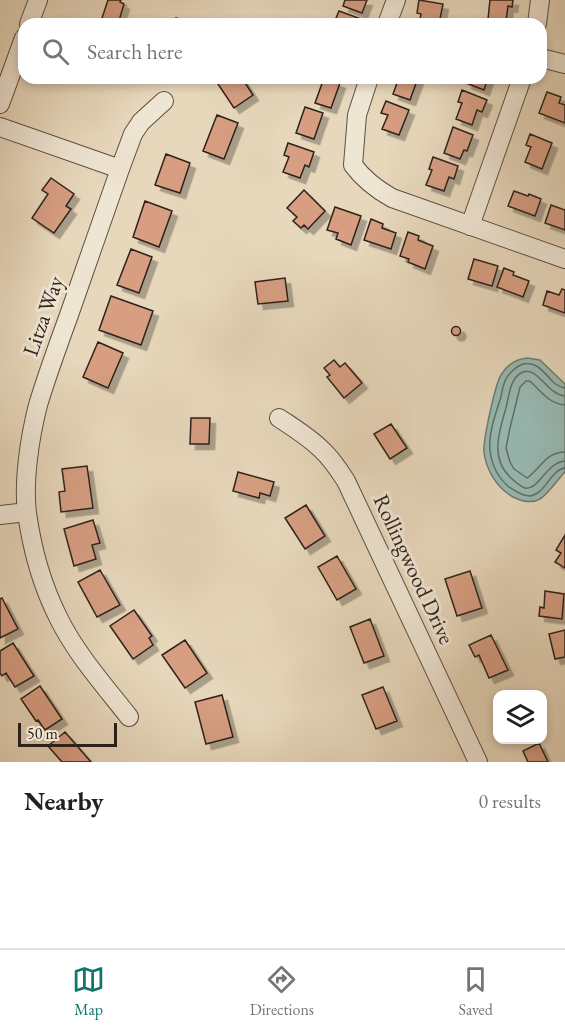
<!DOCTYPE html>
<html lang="en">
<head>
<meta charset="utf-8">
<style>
  :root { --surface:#fff; --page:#f6f6f6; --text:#202124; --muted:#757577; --line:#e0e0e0; --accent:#0f766e }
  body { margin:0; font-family:"EB Garamond",serif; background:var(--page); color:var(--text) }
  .controls { position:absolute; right:18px; bottom:18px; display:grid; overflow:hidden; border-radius:12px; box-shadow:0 3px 9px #0003 }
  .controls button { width:54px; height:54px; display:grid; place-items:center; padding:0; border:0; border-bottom:2px solid var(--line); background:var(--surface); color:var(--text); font:30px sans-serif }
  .scale { position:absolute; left:18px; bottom:15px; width:99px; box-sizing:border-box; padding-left:6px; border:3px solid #2d221a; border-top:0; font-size:16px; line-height:21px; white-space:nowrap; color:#2d221a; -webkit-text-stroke:4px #efe5d3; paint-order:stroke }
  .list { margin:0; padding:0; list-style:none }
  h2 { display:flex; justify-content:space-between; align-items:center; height:78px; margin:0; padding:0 24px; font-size:26px }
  h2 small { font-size:20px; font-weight:400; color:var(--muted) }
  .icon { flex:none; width:33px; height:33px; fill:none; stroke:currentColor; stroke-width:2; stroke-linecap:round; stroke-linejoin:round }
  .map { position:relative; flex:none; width:565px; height:762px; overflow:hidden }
  .search { position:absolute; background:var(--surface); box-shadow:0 3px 9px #0003; left:18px; right:18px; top:18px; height:66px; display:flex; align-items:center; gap:15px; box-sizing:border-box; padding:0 21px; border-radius:18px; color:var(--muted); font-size:22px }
  .sheet { height:186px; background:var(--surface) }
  nav { display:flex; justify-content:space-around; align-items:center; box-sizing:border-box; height:84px; border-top:2px solid var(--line); background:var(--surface); font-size:16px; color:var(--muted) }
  nav a { display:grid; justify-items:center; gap:3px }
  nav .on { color:var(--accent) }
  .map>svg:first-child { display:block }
  .water { fill:#97b9b3; stroke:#6d7d76; stroke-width:1.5 }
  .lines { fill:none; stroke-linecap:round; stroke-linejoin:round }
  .shore { stroke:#626e66; stroke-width:1.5 }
  .building { fill:#d79e82; stroke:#2d221a; stroke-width:1.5; filter:url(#shadow) }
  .minor-casing { stroke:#5c4f42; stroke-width:20 }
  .minor { stroke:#efe5d3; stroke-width:18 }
  .labels { text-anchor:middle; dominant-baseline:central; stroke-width:6; stroke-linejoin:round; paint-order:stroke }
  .street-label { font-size:22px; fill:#2d221a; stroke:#efe5d3 }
</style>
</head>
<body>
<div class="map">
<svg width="565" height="762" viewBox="0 0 565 762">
  <defs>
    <filter id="shadow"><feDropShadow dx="5.5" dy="5.5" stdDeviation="0" flood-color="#0004"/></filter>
  </defs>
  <rect width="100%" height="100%" fill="#e7d7bb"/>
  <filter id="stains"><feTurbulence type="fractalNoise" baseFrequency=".00333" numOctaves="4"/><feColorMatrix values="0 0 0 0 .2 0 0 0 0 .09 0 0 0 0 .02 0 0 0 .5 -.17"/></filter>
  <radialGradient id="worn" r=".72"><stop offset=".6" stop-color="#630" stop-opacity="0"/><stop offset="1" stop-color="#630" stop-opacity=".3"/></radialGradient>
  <path class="water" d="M527,358L540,360L565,384V472C558,479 548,494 540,499C531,504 521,501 513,497C497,488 486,470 484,452C483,440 495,385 501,375C507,365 516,359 527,358Z"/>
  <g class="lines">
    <path class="shore" d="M565,388C548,386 544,360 523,364C517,366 509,373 506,379C503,384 502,391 501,397C496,413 488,433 490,451C492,465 498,478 509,487C515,491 522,496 530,496C546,494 550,470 565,468
      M565,396C548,395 537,366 523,372C510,377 509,396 506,408C499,431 490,458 510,477C514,481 520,486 525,488C538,491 547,462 565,461
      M565,405C550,404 541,392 531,382L529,381H526L520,387L510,428L506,448L510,462L514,469L527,478C540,469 546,452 565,452"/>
  </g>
  <path class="building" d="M108,0H121L120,2L124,4L118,24H97V23L100,24Z
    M345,0H367L362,13L343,6Z
    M419,0L443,4L439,24H419L421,14L417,13Z
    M490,0H513L512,7L508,6L506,21L488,19Z
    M339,11L361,19L359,24H338L334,23Z
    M176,18L189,22V24H174Z
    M214,78H242L253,95L234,108Z
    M324,78L340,83L331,108L315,103Z
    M392,78H418L410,100L393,94L397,83L391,80Z
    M468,78H488L484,90L466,83Z
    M462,90L487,100L482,112L477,110L472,125L456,119L462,103L458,102Z
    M547,92L561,97L559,103L565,105V123L539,113Z
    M386,101L409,110L399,135L382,129L388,115L381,113Z
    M305,107L323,113L314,139L296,133Z
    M217,115L238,123L224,159L203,151Z
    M453,127L473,135L467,151L464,150L460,159L444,153Z
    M530,134L552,143L542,169L525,162L531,147L526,145Z
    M288,143L314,152L309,167L305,165L300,178L283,172L289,157L284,155Z
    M166,154L190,163L180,193L155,185Z
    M433,157L458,166L454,179L449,177L444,191L426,185L432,170L429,169Z
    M51,178L74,194L66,206L71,209L54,233L32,218L48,194L42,190Z
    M304,190L325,211L308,229L304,225L301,228L293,221L297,217L287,208Z
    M514,191L528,196L529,194L541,199L535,216L508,206Z
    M145,201L172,211L159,247L133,237Z
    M551,205L565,210V230L545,223Z
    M335,207L361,216L351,245L336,239L338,233L327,230Z
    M371,219L383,224L382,228L396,233L391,249L364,240Z
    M408,232L419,236L418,240L433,246L425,269L408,262L409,259L400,256Z
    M131,249L152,257L139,293L117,285Z
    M474,259L498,266L492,286L468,279Z
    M504,268L514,272L513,275L529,281L523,297L497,287Z
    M285,278L288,301L258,304L255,282Z
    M562,289L565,290V313L543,305L547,291L559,295Z
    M111,296L153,311L141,345L99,330Z
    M451.5 331a4.5 4.5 0 1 1 9 0a4.5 4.5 0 1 1-9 0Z
    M98,342L123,353L108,388L83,377Z
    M334,360L340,367L345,363L362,383L344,398L327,377L330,375L324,368Z
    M191,418H210L209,444H190Z
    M391,424L407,448L390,459L374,434Z
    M87,466L93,508L61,512L59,492L65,491L62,469Z
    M238,472L274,482L270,496L260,493L259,498L233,491Z
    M306,505L325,536L305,549L285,518Z
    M93,520L100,543L92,545L96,559L74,566L64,529Z
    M565,535V568L555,562L561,553L556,550Z
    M337,556L356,589L337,600L318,567Z
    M100,570L120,605L97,617L78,582Z
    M470,571L482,608L457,616L445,579Z
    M545,591L564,594L562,619L539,616L540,607L544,608Z
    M2,598L18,629L0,638V599Z
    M134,610L152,636L149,638L153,645L133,659L110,626Z
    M370,619L384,656L364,663L350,627Z
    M565,630V657L555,659L549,634Z
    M491,635L508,670L489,678L479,655L475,657L469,645Z
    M185,640L207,673L185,688L162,655Z
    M13,643L34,676L15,687L6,673L2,676L0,673V651Z
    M40,686L62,719L45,730L38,720L36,721L21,699Z
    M383,687L397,721L376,729L362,695Z
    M222,695L233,737L206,744L195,702Z
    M65,732L91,762H62L48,746Z
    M539,743L548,762H528L523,751Z"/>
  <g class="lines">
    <defs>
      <path id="minor" d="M29,24L38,0
        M387,24L396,0
        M537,24L540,0
        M541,58L565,64
        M369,78L357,115L353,165C364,180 376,189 392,198L565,259
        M0,104L24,38
        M0,127L120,169
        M470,226L522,78
        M279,418C294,428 309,437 322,450C332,459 339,470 346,481L478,762
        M0,515L27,512
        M129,717C104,685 76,654 58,617C42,585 32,549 27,513C23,481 30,436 38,405C47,375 58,345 69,315C86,266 103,218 120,169L133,134L141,122L164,101"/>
    </defs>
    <use href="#minor" class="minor-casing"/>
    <use href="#minor" class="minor"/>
  </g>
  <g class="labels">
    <g class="street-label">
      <text transform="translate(43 316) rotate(-71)">Litza Way</text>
      <text transform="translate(414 569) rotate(65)">Rollingwood Drive</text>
    </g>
  </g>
  <rect width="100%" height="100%" filter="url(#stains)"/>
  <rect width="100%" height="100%" fill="url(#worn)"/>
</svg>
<div class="controls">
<button><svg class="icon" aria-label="layers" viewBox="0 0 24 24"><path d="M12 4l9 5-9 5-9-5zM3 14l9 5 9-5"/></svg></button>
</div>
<div class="scale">50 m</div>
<div class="search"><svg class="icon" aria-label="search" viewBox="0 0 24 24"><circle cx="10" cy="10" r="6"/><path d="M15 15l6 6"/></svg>Search here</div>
</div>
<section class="sheet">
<h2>Nearby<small>0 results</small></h2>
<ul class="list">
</ul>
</section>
<nav>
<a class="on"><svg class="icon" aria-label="map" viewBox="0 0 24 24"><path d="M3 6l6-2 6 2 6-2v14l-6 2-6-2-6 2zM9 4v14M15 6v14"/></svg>Map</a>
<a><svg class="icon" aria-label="directions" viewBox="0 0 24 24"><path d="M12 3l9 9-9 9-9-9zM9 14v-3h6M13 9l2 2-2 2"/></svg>Directions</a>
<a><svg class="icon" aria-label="saved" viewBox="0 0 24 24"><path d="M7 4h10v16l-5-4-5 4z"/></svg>Saved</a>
</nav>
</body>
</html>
